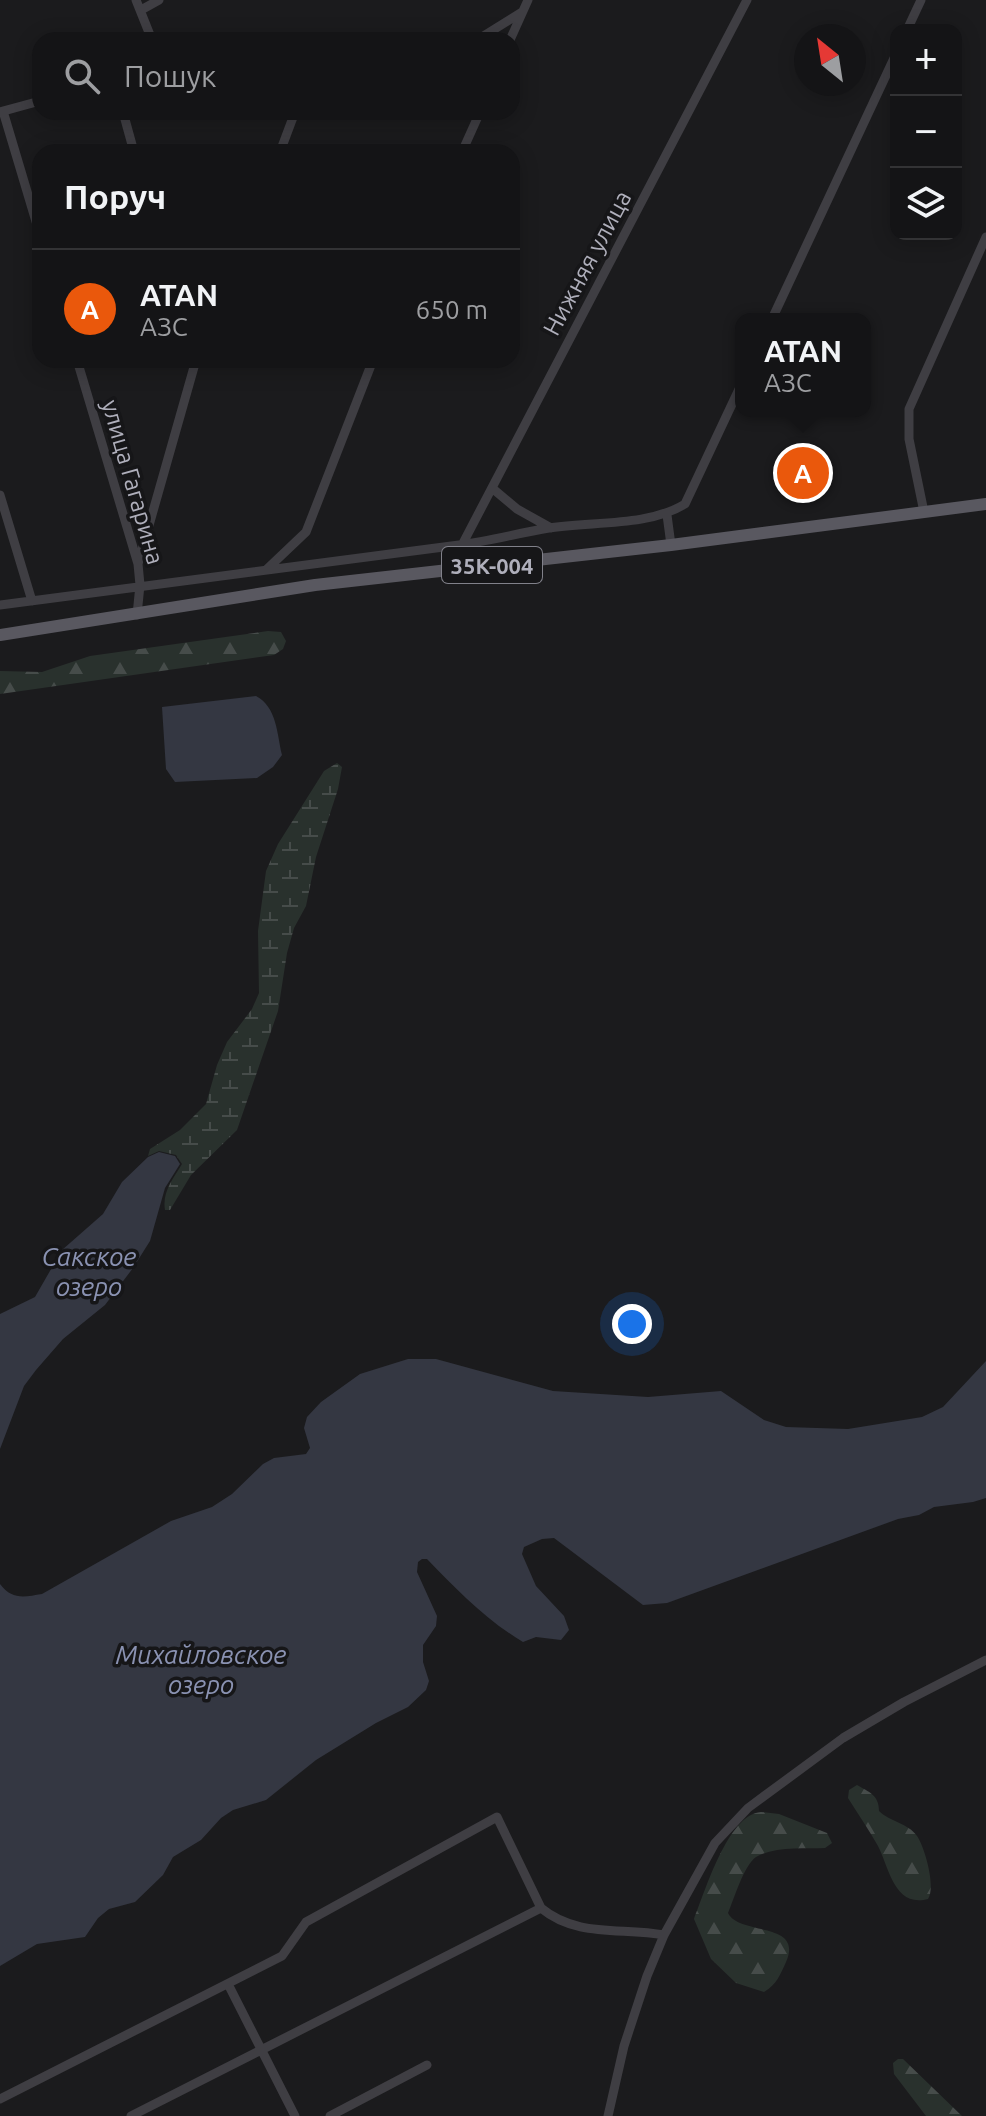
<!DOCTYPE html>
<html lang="uk">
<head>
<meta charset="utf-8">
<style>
  :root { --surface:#141416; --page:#212123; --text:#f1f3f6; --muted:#9d9ea1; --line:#333335; --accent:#ea580c }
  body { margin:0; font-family:Ubuntu,sans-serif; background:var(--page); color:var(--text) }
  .controls { position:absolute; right:24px; top:24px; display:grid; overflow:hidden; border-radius:16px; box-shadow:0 4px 20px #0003 }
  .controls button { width:72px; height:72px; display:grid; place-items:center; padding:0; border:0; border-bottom:2px solid var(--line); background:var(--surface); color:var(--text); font:40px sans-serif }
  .compass { position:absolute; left:794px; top:24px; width:72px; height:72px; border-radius:50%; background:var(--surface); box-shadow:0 4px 20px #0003; rotate:330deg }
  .you { position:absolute; left:632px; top:1324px; width:28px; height:28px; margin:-20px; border:6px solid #fff; border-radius:50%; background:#1a73e8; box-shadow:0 0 0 12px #1a73e833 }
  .badge { display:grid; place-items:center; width:52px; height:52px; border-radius:50%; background:var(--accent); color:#fff; font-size:26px; font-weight:700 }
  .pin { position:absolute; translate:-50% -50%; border:4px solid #fff; box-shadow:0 2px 8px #0006 }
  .popup { position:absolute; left:735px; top:313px; width:136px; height:104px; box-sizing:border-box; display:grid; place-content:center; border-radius:16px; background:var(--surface); filter:drop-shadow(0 2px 6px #0005); font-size:26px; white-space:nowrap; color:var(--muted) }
  .popup b { font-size:30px; color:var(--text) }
  .popup::after { content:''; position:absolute; left:50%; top:100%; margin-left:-16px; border:16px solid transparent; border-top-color:var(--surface) }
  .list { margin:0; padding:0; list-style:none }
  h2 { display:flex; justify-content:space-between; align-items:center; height:104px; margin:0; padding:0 32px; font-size:34px }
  h2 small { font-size:26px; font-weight:400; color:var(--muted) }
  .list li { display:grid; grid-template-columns:52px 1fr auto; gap:24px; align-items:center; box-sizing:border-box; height:120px; padding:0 32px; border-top:2px solid var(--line) }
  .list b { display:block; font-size:30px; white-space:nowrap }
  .list p { margin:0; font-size:26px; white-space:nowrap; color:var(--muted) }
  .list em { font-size:26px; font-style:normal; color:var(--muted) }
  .icon { flex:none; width:44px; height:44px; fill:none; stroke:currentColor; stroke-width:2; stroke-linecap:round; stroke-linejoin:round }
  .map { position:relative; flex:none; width:986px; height:2116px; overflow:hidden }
  .search { position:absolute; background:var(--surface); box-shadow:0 4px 20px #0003; left:32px; top:32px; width:488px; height:88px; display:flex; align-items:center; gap:20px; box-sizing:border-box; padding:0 28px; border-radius:24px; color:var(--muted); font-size:30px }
  .panel { position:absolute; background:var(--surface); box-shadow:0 4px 20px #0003; left:32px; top:144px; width:488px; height:224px; border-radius:24px }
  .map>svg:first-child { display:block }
  .forest { fill:url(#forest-firs) }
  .wetland { fill:url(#wetland-marsh) }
  .water { fill:#343742 }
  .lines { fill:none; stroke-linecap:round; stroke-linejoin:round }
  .minor { stroke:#3f3e43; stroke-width:9 }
  .major { stroke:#595860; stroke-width:12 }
  .labels { text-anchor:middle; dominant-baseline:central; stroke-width:7; stroke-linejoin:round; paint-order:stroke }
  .shield { fill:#161618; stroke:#81818a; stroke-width:2 }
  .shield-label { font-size:22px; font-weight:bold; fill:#afafbb }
  .street-label { font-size:24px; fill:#afafbb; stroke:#161618 }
  .water-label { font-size:26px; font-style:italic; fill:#8a92b2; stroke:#161618 }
</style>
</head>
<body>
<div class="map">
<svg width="986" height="2116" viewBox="0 0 986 2116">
  <defs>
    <pattern id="forest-firs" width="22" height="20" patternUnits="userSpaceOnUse" patternTransform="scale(2)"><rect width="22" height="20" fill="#29312d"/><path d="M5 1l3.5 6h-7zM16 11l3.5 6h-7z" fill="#464c4a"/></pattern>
    <pattern id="wetland-marsh" width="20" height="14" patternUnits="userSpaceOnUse" patternTransform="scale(2)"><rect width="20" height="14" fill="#29312d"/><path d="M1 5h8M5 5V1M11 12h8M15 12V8" fill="none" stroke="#464c4a"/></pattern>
  </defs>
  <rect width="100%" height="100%" fill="#1b1b1d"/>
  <path class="forest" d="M268,631L281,632L286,641L283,649L274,655L0,694V671L42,672L90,656Z
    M857,1785C869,1792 879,1795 879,1811C890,1822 908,1823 917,1836C925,1848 936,1887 928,1899C894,1908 889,1867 878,1846C869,1830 858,1814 848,1798L849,1790Z
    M761,1812L779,1814L827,1833L832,1843L825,1848C805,1849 774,1846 756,1857C744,1865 734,1899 728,1913C739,1936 804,1921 786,1962C780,1975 777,1984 764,1992L736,1983L711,1959L694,1919C705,1892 728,1814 761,1812Z
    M898,2059H903L962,2116H926L894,2074L893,2063Z"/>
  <path class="wetland" d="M337,763L342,767L338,789L316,857L306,906L294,928L287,953L278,1011L237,1130L191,1175L170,1210H165C162,1192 173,1179 182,1164L176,1155L159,1151L148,1156L150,1149L180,1130L206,1104L217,1065L227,1042L252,1009L259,993L258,931L266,871L278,844L324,771Z"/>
  <path class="water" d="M256,696C277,707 277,734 282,755L273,767L257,778L175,782L166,769L162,707Z
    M159,1152L175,1156L180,1164L165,1188L150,1241L133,1268L105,1305L63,1339L36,1370L24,1386L0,1449V1314L35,1297L62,1250L103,1214L122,1182L148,1157Z
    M408,1359H436L553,1391L648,1397L721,1391L764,1420L786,1427L848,1429L922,1417L943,1407L986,1361V1498L973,1502L934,1507L919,1515L898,1519L667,1603L643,1605L554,1538L542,1539L524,1547L522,1554L536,1586L564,1616L569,1630L561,1640L536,1637L523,1642C486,1620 457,1590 427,1559H422L418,1562L417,1572L437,1616L436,1626L423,1645V1662L429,1681L426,1690L408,1707L376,1723L316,1760L266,1800L233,1810L221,1818L201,1840L173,1857L163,1875L135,1902L109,1909L98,1918L85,1937L37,1944L0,1966V1584C12,1600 24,1597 42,1594L171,1521L212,1507L232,1494L263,1464L274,1458L306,1454L310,1448L304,1428L307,1417L321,1402L360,1374Z"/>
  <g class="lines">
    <path class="minor" d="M136,0L152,40
      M141,10L159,0
      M907,30L921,0
      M477,40L522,12
      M510,40L528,0
      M3,111L40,235
      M0,112L40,101
      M123,112L134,152
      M280,152L295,112
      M462,152L480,112
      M772,319L896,54
      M77,360L138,564L140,585L137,615
      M492,488L517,509L551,528
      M0,495L32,601
      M924,512L909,439V409L986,237
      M667,515L671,545
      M462,545L747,0
      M138,564L196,360
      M266,570L306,532L373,360
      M0,605C153,586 306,566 459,545C489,541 519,533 549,528C593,521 647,527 685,504L741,385
      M228,1984L295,2116
      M0,2099L282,1956L306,1922L497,1817L541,1908C577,1938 622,1927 664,1935
      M131,2116L541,1908
      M330,2116L427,2065
      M608,2116L624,2046L647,1976L664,1935L715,1843L748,1808L843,1738L904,1702L986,1660"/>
    <path class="major" d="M0,635L315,585L671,545L986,504"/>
  </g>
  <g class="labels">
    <rect class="shield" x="442" y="547" width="100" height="36" rx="6"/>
    <g class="shield-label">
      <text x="492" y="565">35К-004</text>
    </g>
    <g class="street-label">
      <text transform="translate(587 263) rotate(-62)">Нижняя улица</text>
      <text transform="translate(133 482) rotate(74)">улица Гагарина</text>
    </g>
    <g class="water-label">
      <text x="89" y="1256">Сакское<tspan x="89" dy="30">озеро</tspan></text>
      <text x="201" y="1654">Михайловское<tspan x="201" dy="30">озеро</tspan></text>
    </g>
  </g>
</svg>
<div class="controls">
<button>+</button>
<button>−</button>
<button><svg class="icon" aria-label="layers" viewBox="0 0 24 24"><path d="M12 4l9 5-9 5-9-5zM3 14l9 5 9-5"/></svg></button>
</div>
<svg class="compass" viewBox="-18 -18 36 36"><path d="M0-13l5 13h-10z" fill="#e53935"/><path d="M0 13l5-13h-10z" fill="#9d9ea1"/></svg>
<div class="you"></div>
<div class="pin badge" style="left:803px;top:473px">A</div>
<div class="popup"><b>ATAN</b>АЗС</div>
<div class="search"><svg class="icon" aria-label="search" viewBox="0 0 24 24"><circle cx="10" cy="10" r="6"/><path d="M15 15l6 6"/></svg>Пошук</div>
<section class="panel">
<h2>Поруч<small></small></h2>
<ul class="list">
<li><span class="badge">A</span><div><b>ATAN</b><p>АЗС</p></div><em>650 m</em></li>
</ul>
</section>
</div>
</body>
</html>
